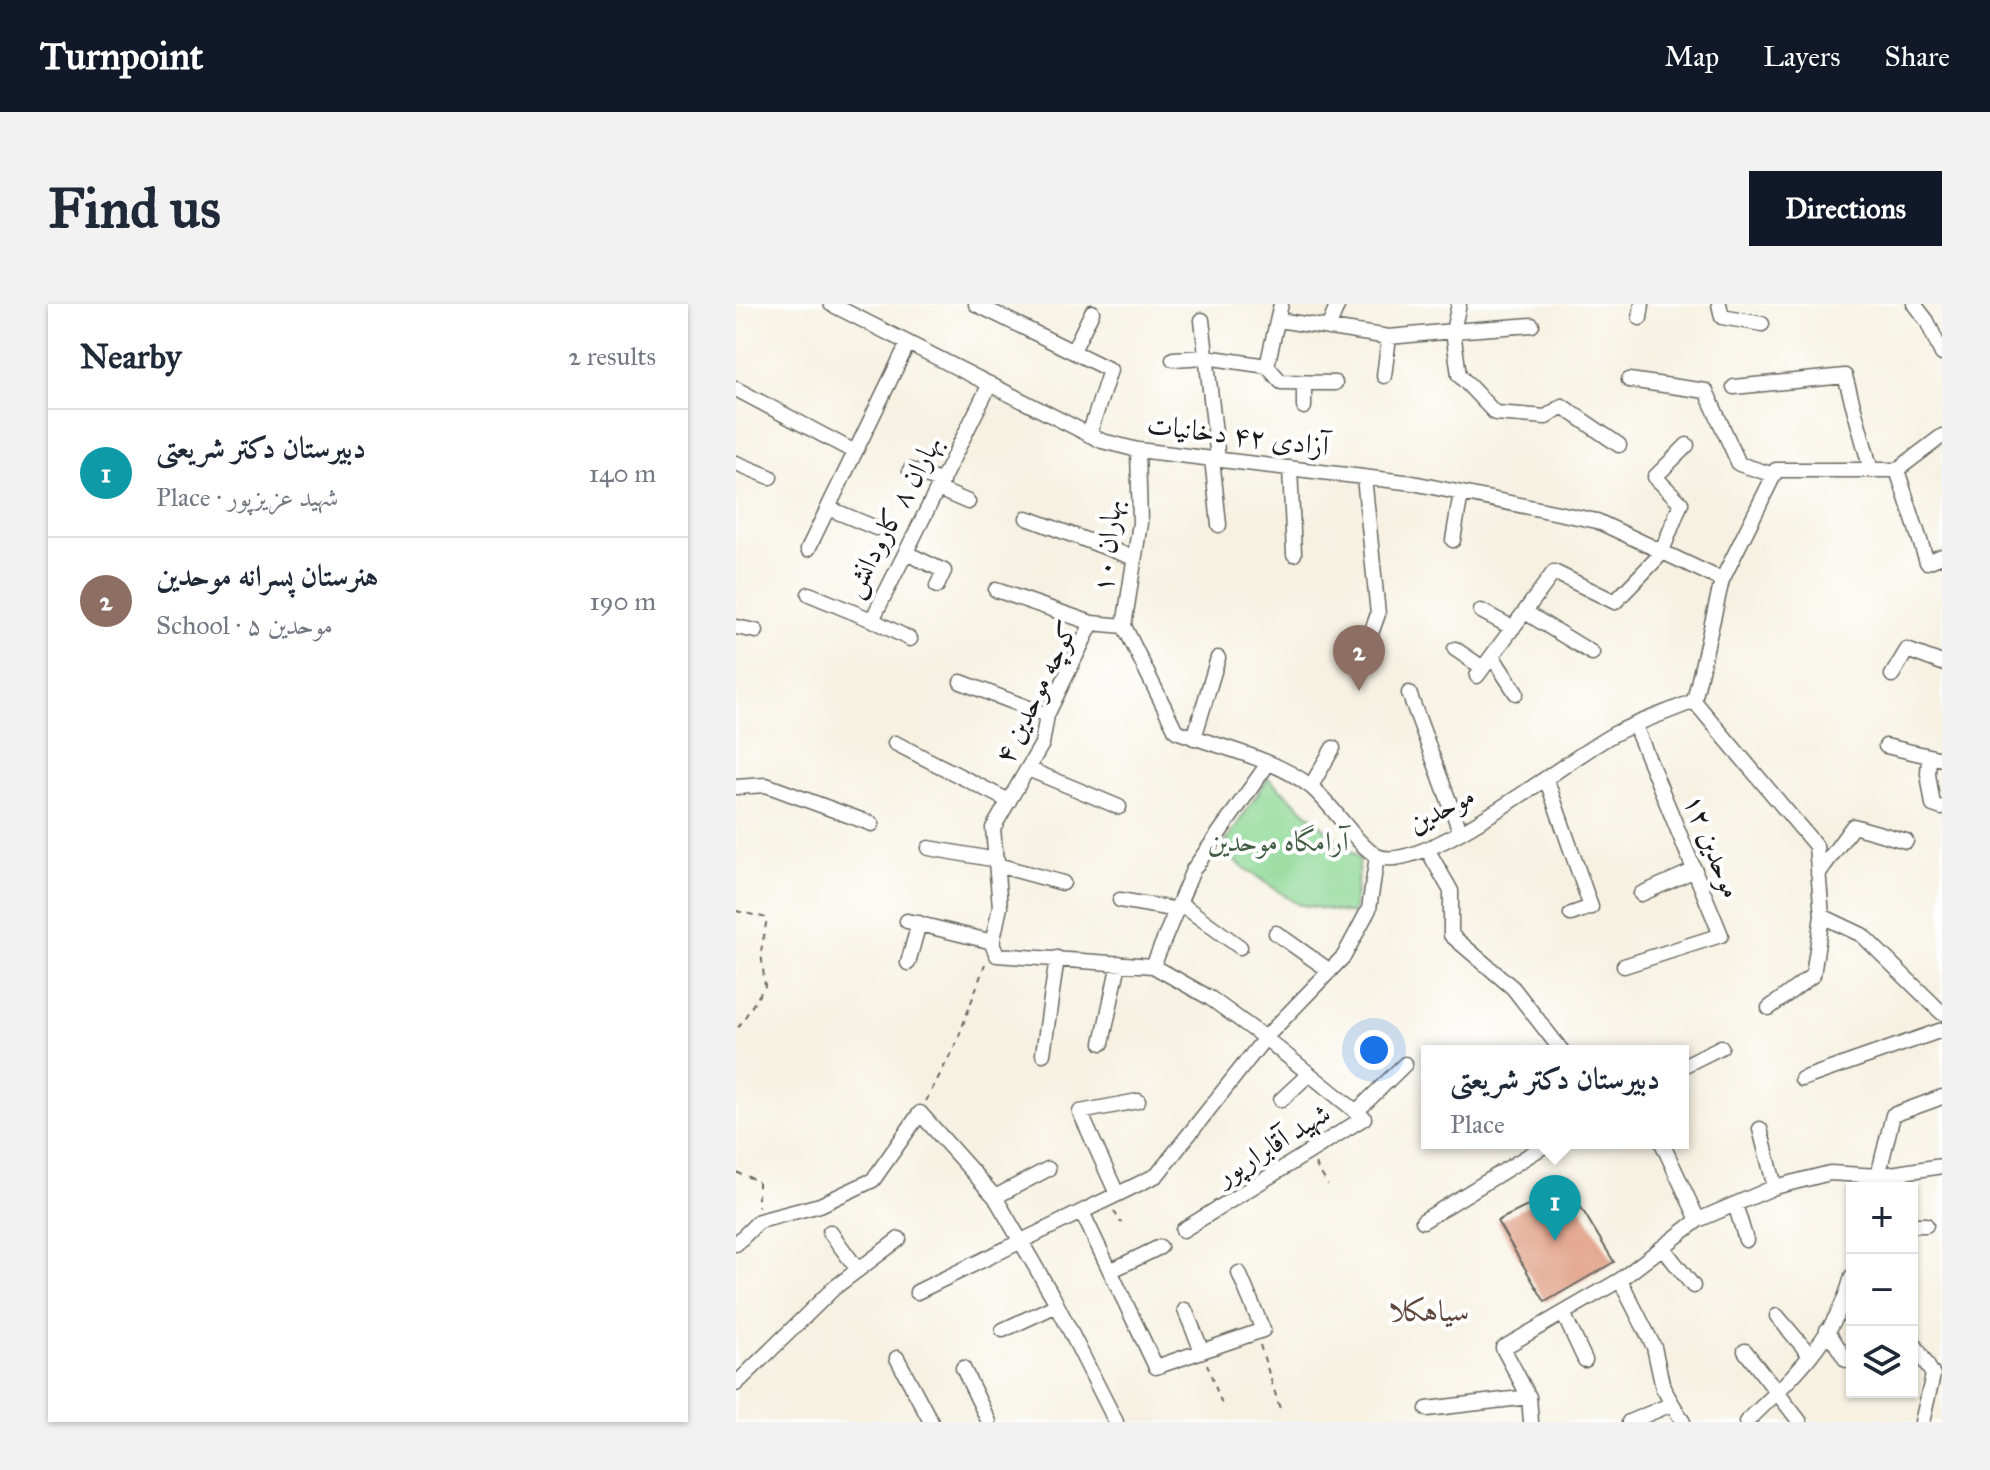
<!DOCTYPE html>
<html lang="en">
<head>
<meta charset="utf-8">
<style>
  :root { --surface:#fff; --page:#f2f2f3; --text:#1f2937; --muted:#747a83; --line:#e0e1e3; --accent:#111827 }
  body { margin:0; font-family:"IM FELL Great Primer",Amiri,serif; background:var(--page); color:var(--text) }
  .controls { position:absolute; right:24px; bottom:24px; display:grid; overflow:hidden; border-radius:0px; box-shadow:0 2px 6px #0004 }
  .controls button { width:72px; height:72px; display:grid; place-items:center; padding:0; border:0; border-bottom:2px solid var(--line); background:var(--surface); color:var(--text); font:40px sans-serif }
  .you { position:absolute; left:638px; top:746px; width:28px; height:28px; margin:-20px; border:6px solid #fff; border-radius:50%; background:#1a73e8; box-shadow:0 0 0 12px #1a73e833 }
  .badge { display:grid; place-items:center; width:52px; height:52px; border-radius:50%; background:var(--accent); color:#fff; font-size:26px; font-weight:700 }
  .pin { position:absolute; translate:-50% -66px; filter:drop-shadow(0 2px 4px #0008) }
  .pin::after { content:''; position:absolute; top:42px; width:28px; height:24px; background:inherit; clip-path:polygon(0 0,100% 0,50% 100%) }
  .popup { position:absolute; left:685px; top:741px; width:268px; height:104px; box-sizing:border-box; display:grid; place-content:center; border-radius:0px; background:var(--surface); filter:drop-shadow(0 2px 6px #0005); font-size:26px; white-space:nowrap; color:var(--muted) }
  .popup b { font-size:30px; color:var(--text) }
  .popup::after { content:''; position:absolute; left:50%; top:100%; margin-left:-16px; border:16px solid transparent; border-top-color:var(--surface) }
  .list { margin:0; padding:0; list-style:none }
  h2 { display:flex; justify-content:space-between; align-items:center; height:104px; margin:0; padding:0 32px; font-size:34px }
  h2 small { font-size:26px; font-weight:400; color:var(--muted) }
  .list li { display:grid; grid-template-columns:52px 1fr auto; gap:24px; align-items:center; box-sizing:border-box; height:128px; padding:0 32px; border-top:2px solid var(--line) }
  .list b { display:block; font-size:30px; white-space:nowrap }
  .list p { margin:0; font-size:26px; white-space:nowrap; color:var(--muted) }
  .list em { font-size:26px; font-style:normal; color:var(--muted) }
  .icon { flex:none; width:44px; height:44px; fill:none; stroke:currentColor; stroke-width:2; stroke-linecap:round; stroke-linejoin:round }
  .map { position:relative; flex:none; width:1206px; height:1118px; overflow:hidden; border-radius:0px }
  header { display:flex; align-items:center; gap:48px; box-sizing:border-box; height:112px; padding:0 40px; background:var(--accent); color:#fff }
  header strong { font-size:38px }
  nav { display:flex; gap:44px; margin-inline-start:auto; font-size:28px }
  .intro { display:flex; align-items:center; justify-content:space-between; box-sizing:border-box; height:192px; padding:0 48px }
  h1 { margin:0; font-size:56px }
  .button { padding:20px 36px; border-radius:0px; background:var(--accent); color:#fff; font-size:28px; font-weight:700 }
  main { display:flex; gap:48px; padding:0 48px }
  aside { flex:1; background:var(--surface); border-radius:0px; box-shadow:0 2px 6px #0004 }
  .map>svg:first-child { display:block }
  .green { fill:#8dd895; stroke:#547a58; stroke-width:2 }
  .building { fill:#de977c }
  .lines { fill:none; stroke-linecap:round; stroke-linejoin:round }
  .minor-casing { stroke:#686761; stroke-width:17 }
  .path { stroke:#686761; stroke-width:2; stroke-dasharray:6 6; stroke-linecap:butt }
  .minor { stroke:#fff; stroke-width:14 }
  .labels { text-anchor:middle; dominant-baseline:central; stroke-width:8; stroke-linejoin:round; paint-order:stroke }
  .street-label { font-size:28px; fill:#1c1c1c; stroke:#fff }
  .park-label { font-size:28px; fill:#445e46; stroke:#fff }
  .neighbourhood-label { font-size:30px; fill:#60473e; stroke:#fff }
</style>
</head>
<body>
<header>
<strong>Turnpoint</strong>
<nav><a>Map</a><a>Layers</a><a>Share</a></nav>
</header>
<div class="intro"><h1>Find us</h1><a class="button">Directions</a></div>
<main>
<aside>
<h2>Nearby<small>2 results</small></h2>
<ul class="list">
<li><span class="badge" style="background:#0f9aa8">1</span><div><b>دبیرستان دکتر شریعتی</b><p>Place · شهید عزیزپور</p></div><em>140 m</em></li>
<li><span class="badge" style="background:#8d6e63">2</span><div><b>هنرستان پسرانه موحدین</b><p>School · موحدین ۵</p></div><em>190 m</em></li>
</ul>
</aside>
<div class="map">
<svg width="1206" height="1118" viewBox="0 0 1206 1118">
  <rect width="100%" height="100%" fill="#fff"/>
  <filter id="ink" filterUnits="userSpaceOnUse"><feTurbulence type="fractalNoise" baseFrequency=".0125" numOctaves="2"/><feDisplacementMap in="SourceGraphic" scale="16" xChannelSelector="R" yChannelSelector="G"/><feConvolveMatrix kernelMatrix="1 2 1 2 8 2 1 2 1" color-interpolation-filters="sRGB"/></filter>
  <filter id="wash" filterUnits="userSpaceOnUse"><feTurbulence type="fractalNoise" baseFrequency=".006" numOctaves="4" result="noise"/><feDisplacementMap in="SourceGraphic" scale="32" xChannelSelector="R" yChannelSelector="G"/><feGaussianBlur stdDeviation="1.8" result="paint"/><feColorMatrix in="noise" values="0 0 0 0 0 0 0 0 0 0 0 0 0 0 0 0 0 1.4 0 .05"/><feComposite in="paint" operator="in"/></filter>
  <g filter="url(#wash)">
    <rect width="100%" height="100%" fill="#f6f1e1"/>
    <path class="green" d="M532,474L624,556L617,610L561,600L484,547Z"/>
    <g id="blocks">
      <path class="building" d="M832,882L878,958L809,998L761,917Z"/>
    </g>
  </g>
  <g filter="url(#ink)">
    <use href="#blocks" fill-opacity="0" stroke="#686761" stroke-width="2"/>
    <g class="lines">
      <defs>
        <path id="minor" d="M95,0L366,137L402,146L677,179L861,217L986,276
          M240,0L374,66L353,131
          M983,0L986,13L1026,20
          M1178,0L1191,17L1206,50
          M904,14L906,0
          M466,16L482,155
          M542,16L653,33L717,27L723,0
          M796,21L717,27L723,71L759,109L810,113L826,102L883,141
          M592,24L602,0
          M337,47L356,8
          M437,55L470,53L531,62L545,0
          M531,62L545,78L599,79
          M648,72L653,33
          M893,76L970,87L1003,160L1038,171
          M568,79V103
          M998,83L1109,72L1135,166
          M0,85L117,147
          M402,146L404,219L388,322L440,427C482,443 538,454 574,482C594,497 622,543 641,552C686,573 836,451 880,429C904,417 932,408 958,397
          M476,154L483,221
          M0,159L34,173
          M554,164L558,250
          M174,166L206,178
          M1161,166L1191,258L1206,252
          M1038,171L1040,166H1161L1206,132
          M628,173L642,310L633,335
          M202,185L232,198
          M92,204L140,224
          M291,214L398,254
          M717,236L725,189
          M72,245L172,39
          M170,249L208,267L201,282
          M260,286L356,319
          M73,290L136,316L254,80
          M745,307L777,324
          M789,308L856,349
          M136,316L174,335
          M388,322L356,319L311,411L306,440L257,524L264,603L256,640L261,651L417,662L474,694L529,734L608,652L633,605L641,552
          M0,323L20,327
          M719,345L747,364
          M756,352L780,389
          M1156,371L1171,346L1206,359
          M741,372L818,268L879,298L925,250L945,199L919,173L951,141
          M225,378L311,411
          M673,389L724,527
          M958,397L1080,542L1086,612L1126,631L1206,709
          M958,397L986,276L1038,171
          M458,434L482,354
          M159,439L273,497
          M1150,442L1193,452
          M1206,455L1193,452L1192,470L1197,501L1206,504
          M292,465L383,503
          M811,477L855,603L835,610
          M575,482L597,444
          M0,483L30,481L136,520
          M193,544L261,556
          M691,545L715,587V631L777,684L826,747
          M261,561L327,579
          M1082,570L1117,522L1170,537
          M905,590L959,566
          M384,596L442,606
          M445,600L504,643
          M171,617L257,638
          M540,629L594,667
          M172,659L183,619
          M417,662L457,566L531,461
          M888,662L985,631L899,422
          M1033,704L1077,671L1086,612
          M366,739L383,659
          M307,750L321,654
          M947,762L985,743
          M1066,775L1206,726
          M545,796L573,770
          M620,808L669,760
          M1024,825L1039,883
          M926,839L962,916
          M1139,884L1157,811L1206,793
          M381,890L344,808L402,797
          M259,893L312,865
          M999,900L1010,936
          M346,908L420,1063L527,1026L503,969
          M687,917L813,839
          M1176,921H1190
          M94,928L122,966
          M0,940L23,917L84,901L137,876L184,809L259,893L317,993L380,1118
          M927,944L957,982
          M374,967L424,943
          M884,976L918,1043L927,1084L947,1118
          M181,988L421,871L529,734L628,814L447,926
          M449,1006L466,1047
          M827,1009L849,1056
          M1041,1012L1074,1051
          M267,1026L321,1001
          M1091,1026L1110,1056
          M1176,1036L1197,1071L1186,1118
          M1009,1047L1064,1118
          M161,1054L195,1118
          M227,1064L253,1118
          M0,1080L98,984L163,935
          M691,1105L793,1093
          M795,1118L793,1093L767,1044L884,976L962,916L1039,883L1094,869L1142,872L1206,862
          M893,1118L936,1100
          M1010,1118C1054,1077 1101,1032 1116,972"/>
      </defs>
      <use href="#minor" class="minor-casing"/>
      <path class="path" d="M0,607L31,614L25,648L29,682L0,727
        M190,797L220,740L249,660
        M579,860L592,881
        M0,868L22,877V903
        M378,907L385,919
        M524,1041L545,1108
        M471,1060L486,1101"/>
      <use href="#minor" class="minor"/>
    </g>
  </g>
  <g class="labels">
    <g class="street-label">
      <text transform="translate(502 131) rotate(7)">آزادی ۴۲ دخانیات</text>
      <text transform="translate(156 212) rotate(-62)">بهاران ۸ کارودانش</text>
      <text transform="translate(371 242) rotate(-84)">بهاران ۱۰</text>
      <text transform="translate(300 388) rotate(-64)">کوچه موحدین ۴</text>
      <text transform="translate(705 505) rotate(-27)">موحدین</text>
      <text transform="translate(977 542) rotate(68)">موحدین ۱۲</text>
      <text transform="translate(537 840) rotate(-32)">شهید آقابرارپور</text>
    </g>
    <g class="park-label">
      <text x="542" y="537">آرامگاه موحدین</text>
    </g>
    <g class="neighbourhood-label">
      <text x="693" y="1007">سیاهکلا</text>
    </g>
  </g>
</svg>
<div class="controls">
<button>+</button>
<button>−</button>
<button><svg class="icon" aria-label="layers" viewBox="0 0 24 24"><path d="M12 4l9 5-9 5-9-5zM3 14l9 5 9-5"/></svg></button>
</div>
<div class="you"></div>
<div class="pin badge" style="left:819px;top:937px;background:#0f9aa8">1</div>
<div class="popup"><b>دبیرستان دکتر شریعتی</b>Place</div>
<div class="pin badge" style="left:623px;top:387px;background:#8d6e63">2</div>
</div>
</main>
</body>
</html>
